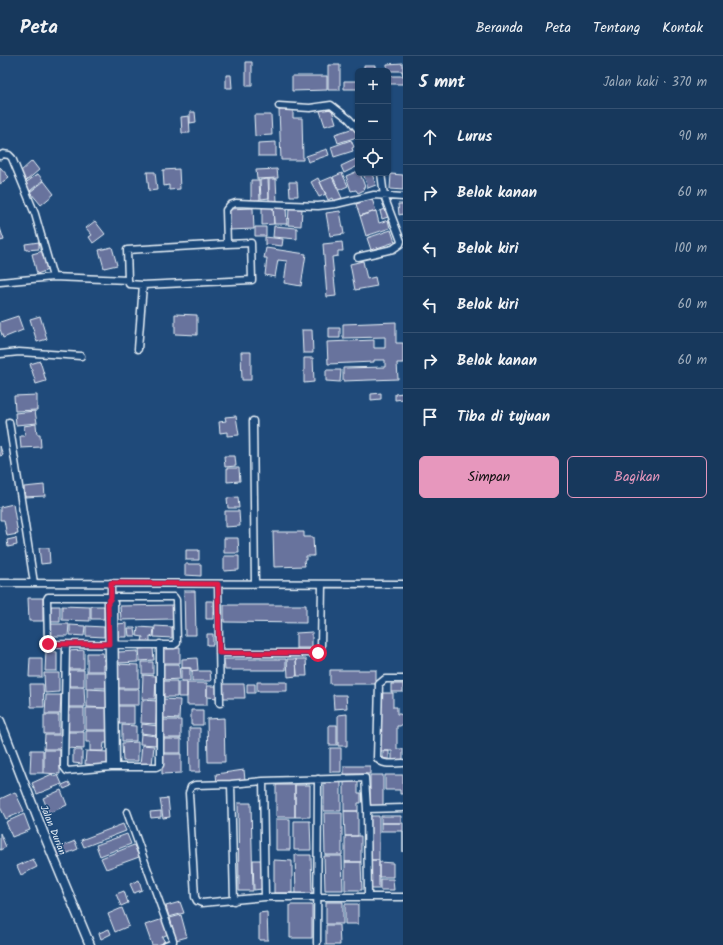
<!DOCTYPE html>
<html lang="id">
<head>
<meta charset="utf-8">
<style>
  :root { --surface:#17385c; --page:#203f62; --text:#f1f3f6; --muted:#9eacbb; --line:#365272; --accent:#e797bd }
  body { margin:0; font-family:Kalam,sans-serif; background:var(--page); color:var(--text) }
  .controls { position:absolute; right:12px; top:12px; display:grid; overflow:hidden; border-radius:6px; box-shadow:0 1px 3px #0004 }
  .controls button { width:36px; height:36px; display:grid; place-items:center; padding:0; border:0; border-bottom:1px solid var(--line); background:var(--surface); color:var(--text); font:20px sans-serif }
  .stop { position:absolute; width:12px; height:12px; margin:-9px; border:3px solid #e11d48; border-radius:50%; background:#fff }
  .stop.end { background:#e11d48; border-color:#fff; box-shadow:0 1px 4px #0008 }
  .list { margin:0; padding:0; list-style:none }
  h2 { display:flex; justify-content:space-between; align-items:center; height:52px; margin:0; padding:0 16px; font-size:17px }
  h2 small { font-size:13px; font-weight:400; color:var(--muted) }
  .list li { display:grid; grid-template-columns:26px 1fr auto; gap:12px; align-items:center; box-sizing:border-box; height:56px; padding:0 16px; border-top:1px solid var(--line) }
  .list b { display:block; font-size:15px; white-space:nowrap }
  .list em { font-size:13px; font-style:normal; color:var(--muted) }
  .actions { display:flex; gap:8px; padding:12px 16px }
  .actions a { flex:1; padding:9px 0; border:1px solid var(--accent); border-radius:6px; text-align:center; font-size:14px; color:var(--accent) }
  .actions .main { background:var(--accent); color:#111 }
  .icon { flex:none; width:22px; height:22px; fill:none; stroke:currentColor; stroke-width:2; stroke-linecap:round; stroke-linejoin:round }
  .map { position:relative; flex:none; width:403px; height:889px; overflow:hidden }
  header { display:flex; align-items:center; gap:24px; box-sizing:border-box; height:56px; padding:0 20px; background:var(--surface); border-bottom:1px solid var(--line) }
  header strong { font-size:19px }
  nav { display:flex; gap:22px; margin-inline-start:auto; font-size:14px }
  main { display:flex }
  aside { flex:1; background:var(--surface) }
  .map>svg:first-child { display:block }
  .building { fill:#68739d; stroke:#e8f1f8 }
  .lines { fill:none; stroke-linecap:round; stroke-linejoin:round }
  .minor-casing { stroke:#e8f1f8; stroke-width:9 }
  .tertiary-casing { stroke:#e8f1f8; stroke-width:11 }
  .minor { stroke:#1f4a7a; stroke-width:6 }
  .tertiary { stroke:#1f4a7a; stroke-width:8 }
  .route { stroke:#e11d48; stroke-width:5 }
  .labels { text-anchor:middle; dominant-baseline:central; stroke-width:3; stroke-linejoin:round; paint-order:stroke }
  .street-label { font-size:10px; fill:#e8f1f8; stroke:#1f4a7a }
</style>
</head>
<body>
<header>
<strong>Peta</strong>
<nav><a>Beranda</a><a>Peta</a><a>Tentang</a><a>Kontak</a></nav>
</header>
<main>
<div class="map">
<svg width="403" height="889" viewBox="0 0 403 889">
  <rect width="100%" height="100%" fill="#1f4a7a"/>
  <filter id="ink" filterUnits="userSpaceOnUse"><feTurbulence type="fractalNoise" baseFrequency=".025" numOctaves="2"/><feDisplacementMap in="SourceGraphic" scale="8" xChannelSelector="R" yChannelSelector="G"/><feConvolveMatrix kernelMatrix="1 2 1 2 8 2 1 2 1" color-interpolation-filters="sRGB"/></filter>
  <g filter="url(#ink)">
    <path class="building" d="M246,6H252V30H246Z
      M403,7V28H388V20H403L402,15H387V8Z
      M328,9H340V34H328Z
      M364,9H375V15H364Z
      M226,19H231L232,32H226Z
      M292,20H327V34L292,35Z
      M344,25H358V33H344Z
      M331,51L336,67L325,70L320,55Z
      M293,53V62H302L303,104H281L279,54Z
      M190,56H195L196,66L190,67Z
      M254,59H271L272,79L255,80Z
      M189,60L190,77H182L181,61Z
      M354,72L357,81L338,87L335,78Z
      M351,84L354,91L352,92L353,95L334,101L331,91Z
      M276,86V100H258V87Z
      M327,93L329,99L308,106L306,100Z
      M358,102V110L344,117L341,110Z
      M32,105L39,114L26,125L20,116Z
      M0,111L9,121L0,128Z
      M179,113L180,133L169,134V129L164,130L163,114Z
      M277,113L278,122L257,123L256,114Z
      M358,115V117H360L365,131H363L364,134L358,137L356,134L351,135L346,120Z
      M147,116H155L157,134L149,135Z
      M342,117L348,130L339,134L333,121Z
      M363,117H375L372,118L376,129L368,132Z
      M38,118L43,124L30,135L24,128Z
      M391,118L403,119V134L390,133Z
      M332,121L342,142L334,146L332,142L328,144L320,126Z
      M318,122L326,138L319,141L311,126Z
      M268,123L269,142L261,143L260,124Z
      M269,123H276L277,145H269Z
      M251,124H259L260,144L251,145Z
      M44,125L54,138L41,149L30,136Z
      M289,126H297L298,140H290Z
      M372,143L376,155L360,160L356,148Z
      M398,148H403V158L399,159Z
      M273,150L274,168L262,169V151Z
      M286,151L287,168H274L273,152Z
      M253,152L254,173L229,174L228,153Z
      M289,152L302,153L301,170L288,169Z
      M388,152L391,160L382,163L380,155Z
      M340,155L344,178L330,180L326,157Z
      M376,155L379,167L388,164L390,172L366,180L360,160Z
      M95,165L105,178L93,187L89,181L92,179L86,172Z
      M274,170L297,172V183L273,181Z
      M255,171H266V180H255Z
      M0,172L4,184L0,185Z
      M391,174L395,186L371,194L367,182Z
      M265,181L283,183L282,190L265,188Z
      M39,186V193L26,194L25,188Z
      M342,186L343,195H338V200L332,201L336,240L327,241L323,188Z
      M112,191L117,209L104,212L99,194Z
      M266,192L306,198L301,230L284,227L287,205L278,204L275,221L265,219L267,202H264Z
      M43,195L48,214L37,218L32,198Z
      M363,205L367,223L375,221L377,230L355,234L350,208Z
      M175,258L197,259V279L175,278Z
      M18,260L23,274L3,282L0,273V266Z
      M40,260L47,283L37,286L30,263Z
      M396,266V287H403V307H397L398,323L343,325V312L385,311V304H374V306L328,308L327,286L374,284V292H385V281L343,282V268Z
      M329,272H340V282H329Z
      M302,274H312L313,297H303Z
      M241,296H251V324H242Z
      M304,302H313L314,326L304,327Z
      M40,305L46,325L36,328L30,308Z
      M326,314H341L340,326L326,325Z
      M381,337V343L371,344V338Z
      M403,337V343L395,344V338Z
      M37,339V354L15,355L14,340Z
      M35,355L37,367L16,369L15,357Z
      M236,360L239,379L227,380V376L220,377L219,366L226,365L225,361Z
      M36,368L37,378H40L41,391L21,392L20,380H25L24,370Z
      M0,390L3,399L0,400Z
      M224,400H235L236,410L225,411Z
      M227,412H239L240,425L227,426Z
      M44,429L45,440L25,441L24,431Z
      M238,441L239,452H228L227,442Z
      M13,448L18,478L7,480L4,464H0V451Z
      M225,455H239L240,470L225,471Z
      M273,476H304V481H313L314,500H306V504H304L305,510L274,511Z
      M16,482L17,489L8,491L7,484Z
      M224,482H238L239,497H224Z
      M39,492H49L50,507L41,508Z
      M186,494H199V504H186Z
      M224,500H239V514L224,515Z
      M185,508H201V520L185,519Z
      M184,535H195L196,579H185Z
      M28,542H43V565H29Z
      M206,545H213V563H206Z
      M173,549V563L121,564L120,550Z
      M224,549H306V567L224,566Z
      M51,550H60V566H50Z
      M62,550L90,551V565L62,564Z
      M91,550H104V563H91Z
      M127,567V581H117V568Z
      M50,568H69L68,580H50Z
      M70,569L85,570L84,580L70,579Z
      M86,570L104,571V581L86,580Z
      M155,570L172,571V582L154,581Z
      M138,571L154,572L153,581L150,580V586L142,585L143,581L137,580Z
      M128,572H135L136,580H129Z
      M312,576V592H296V577Z
      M207,578H213V589H207Z
      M153,592L154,604L140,605L139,593Z
      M180,592V607H163L162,593Z
      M84,594V613H68L67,595Z
      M46,595L57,596V615H45Z
      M138,595V606L118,607V596Z
      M87,597H103L104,604H107V609H104V615H87Z
      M30,602H42V621H29Z
      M197,602L198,614L191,615V612H182V603Z
      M224,603H286V614H225Z
      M287,603H296L297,620L288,621Z
      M296,603H306L307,620H297Z
      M142,606H153V618H142Z
      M116,608L139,609V632H116Z
      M162,608H179L180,623L163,624Z
      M181,612H190V625H181Z
      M67,614H84V630H68Z
      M330,614H376V628H330Z
      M192,615H210L211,625H192Z
      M86,616H107L108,632H86Z
      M44,617H59V636L45,637Z
      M143,619L156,620L155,643H142Z
      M163,625H177V641H163Z
      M178,626H187V641H178Z
      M257,626H287V635H257Z
      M187,627H207V649H187Z
      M30,628H43L44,651H31Z
      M223,628H244L245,642H223Z
      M247,628H255V637H247Z
      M391,628H403V636H391Z
      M207,630H218V642L207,641Z
      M66,631H84L85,651H67Z
      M87,633L107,634V652L87,651Z
      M118,633H139V649H117Z
      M382,637H393V651H397V658H400L403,660V668L400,670H397V693H403V704H392V695H380L379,651H382Z
      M46,639H61L60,658H45Z
      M333,639H346L347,652L334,653Z
      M163,643L180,644L179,663L162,662Z
      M142,644L157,645L156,668L141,667Z
      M117,650H134V668H117Z
      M67,652H84V675H67Z
      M86,652H107V674H86Z
      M191,654H203V669H191Z
      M347,658V690H338V659Z
      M44,659H59V678H44Z
      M224,662L225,706H208L207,663Z
      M163,664H181V682H163Z
      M142,668L158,670L157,679L141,677Z
      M122,669L136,670V685H122Z
      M329,669H337V689H329Z
      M189,672H200V716H190Z
      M86,675H108V687H104L103,695H90V686H86Z
      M67,676H84V693L66,692Z
      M141,678L156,680V689L140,688Z
      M45,679H61V693H44Z
      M163,683H181V697H163Z
      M138,686V705H123L122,687Z
      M142,689L154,690L152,709L140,708Z
      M330,692H341V716H330Z
      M31,694H43V717H30Z
      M44,694H60V718L44,717Z
      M73,694H82V708L73,707Z
      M86,695L108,696L107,710L85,708Z
      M383,695H389V706H383Z
      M162,698H181V717L162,718Z
      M344,710H370V718H344Z
      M244,714L245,724L217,727L216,718Z
      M52,718L54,721L58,719L62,728L37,738L32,727Z
      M370,719H383V750H370Z
      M385,719H403V738H400V734H385Z
      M324,725H341V755H324Z
      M344,725H358V737H361V747H358V755H344Z
      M69,726L71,730L64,733L62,729Z
      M276,729H295V761H276Z
      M295,729H310V761H295Z
      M61,734L67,749L49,757L43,742Z
      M15,736L24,755L6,763L0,751V743Z
      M168,742L170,761L163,762L160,743Z
      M238,747H251L253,835H239Z
      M161,755V761L151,762L150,756Z
      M344,755H358V780H345Z
      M324,757H342V799H325Z
      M24,758L30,774L12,781L6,766Z
      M369,760H379V804H369Z
      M381,760H401V767H381Z
      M276,763H290V794H276Z
      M294,765H310L311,794H294Z
      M381,767H403V796V775H381Z
      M123,768L126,775L84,791L81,784Z
      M0,777L6,791L0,794Z
      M127,778L131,788L100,800L96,789Z
      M345,780H361V806H345Z
      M75,785L78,793L58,801L55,793Z
      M134,789L139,801L106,813L101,802Z
      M295,799H311L312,838L296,839Z
      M324,800H342L343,834H325Z
      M33,803L37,811L21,819L17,810Z
      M253,804H261L262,833L254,834Z
      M274,804L292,805V837H274Z
      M369,804H379V833H369Z
      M345,806H361L362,834H345Z
      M379,806L393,807V821H379Z
      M380,823H393L394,834H380Z
      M139,824L142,834L134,837L130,828Z
      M124,835L128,847L121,850L116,838Z
      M180,846L184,857L169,861L166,850Z
      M326,846H343V868H326Z
      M345,848H358V868H345Z
      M290,849H312V882H290Z
      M122,852L129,870L115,876L108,858Z
      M267,856L268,884H259V857Z
      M181,859L187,881L176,884L170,862Z
      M163,863L168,878L162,881L165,886L158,889H152L145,869Z
      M326,869H339L340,889H326Z
      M109,873L111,878L101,883L99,877Z"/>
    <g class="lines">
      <defs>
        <path id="minor" d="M279,50L310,52L331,49L349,63L358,73
          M0,100L3,98L9,99L12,102L35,158L53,221
          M358,201L393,193L400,188L401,185L384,140L381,117
          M128,224L129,228L143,229
          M0,226L53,221L128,224L127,194L227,188L226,154L230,149L236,147L318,150L336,148L374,139L403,141
          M138,293L143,229L252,224L251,187L227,188
          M0,298L19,296L81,300
          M253,365L255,528
          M9,366L34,527
          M0,527L403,528
          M111,527V542L114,547L116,711
          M218,528L220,647
          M48,541H174L176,544L177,587L174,589L48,588L47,543Z
          M66,588L64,711L67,715L111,711H156L160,709V588
          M219,597H318L320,594L321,591L322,528
          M403,623H385L379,628L377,702C382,710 395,707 403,707
          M111,711L108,546L111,542
          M263,725L231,728L195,729L191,731L189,737L195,841L197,845L202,847L265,841
          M231,728L234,845
          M367,753L403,752
          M127,756L173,884V886L166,889
          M368,841L367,753L365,722L263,725L265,841H403
          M317,887L318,723"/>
        <path id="tertiary" d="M0,665L43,776L90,889"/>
      </defs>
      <use href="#minor" class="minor-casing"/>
      <use href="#tertiary" class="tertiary-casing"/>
      <use href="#minor" class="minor"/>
      <use href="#tertiary" class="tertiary"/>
    </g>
  </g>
  <g class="lines" filter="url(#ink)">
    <path class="route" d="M48,588H109L108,546L111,542V527L218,528L219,597H318"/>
  </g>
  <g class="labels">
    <g class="street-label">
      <text transform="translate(53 774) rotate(68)">Jalan Durian</text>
    </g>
  </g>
</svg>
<div class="controls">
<button>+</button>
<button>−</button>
<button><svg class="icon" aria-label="locate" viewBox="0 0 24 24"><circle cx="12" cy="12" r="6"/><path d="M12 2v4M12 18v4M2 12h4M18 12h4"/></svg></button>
</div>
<div class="stop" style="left:318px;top:597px"></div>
<div class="stop end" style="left:48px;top:588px"></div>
</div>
<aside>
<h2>5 mnt<small>Jalan kaki · 370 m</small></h2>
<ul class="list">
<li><svg class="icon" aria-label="ahead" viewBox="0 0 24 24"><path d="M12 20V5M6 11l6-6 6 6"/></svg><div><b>Lurus</b></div><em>90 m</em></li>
<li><svg class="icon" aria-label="right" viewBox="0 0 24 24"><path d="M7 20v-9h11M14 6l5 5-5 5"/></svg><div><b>Belok kanan</b></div><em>60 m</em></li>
<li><svg class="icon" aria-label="left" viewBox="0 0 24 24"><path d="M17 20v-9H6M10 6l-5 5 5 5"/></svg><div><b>Belok kiri</b></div><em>100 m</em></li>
<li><svg class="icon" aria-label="left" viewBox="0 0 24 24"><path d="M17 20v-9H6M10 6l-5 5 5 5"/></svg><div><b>Belok kiri</b></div><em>60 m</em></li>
<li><svg class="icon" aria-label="right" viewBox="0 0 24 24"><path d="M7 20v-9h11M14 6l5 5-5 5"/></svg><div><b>Belok kanan</b></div><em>60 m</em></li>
<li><svg class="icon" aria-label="arrive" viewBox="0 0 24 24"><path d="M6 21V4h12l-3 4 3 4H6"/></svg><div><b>Tiba di tujuan</b></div></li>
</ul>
<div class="actions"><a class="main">Simpan</a><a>Bagikan</a></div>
</aside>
</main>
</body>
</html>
